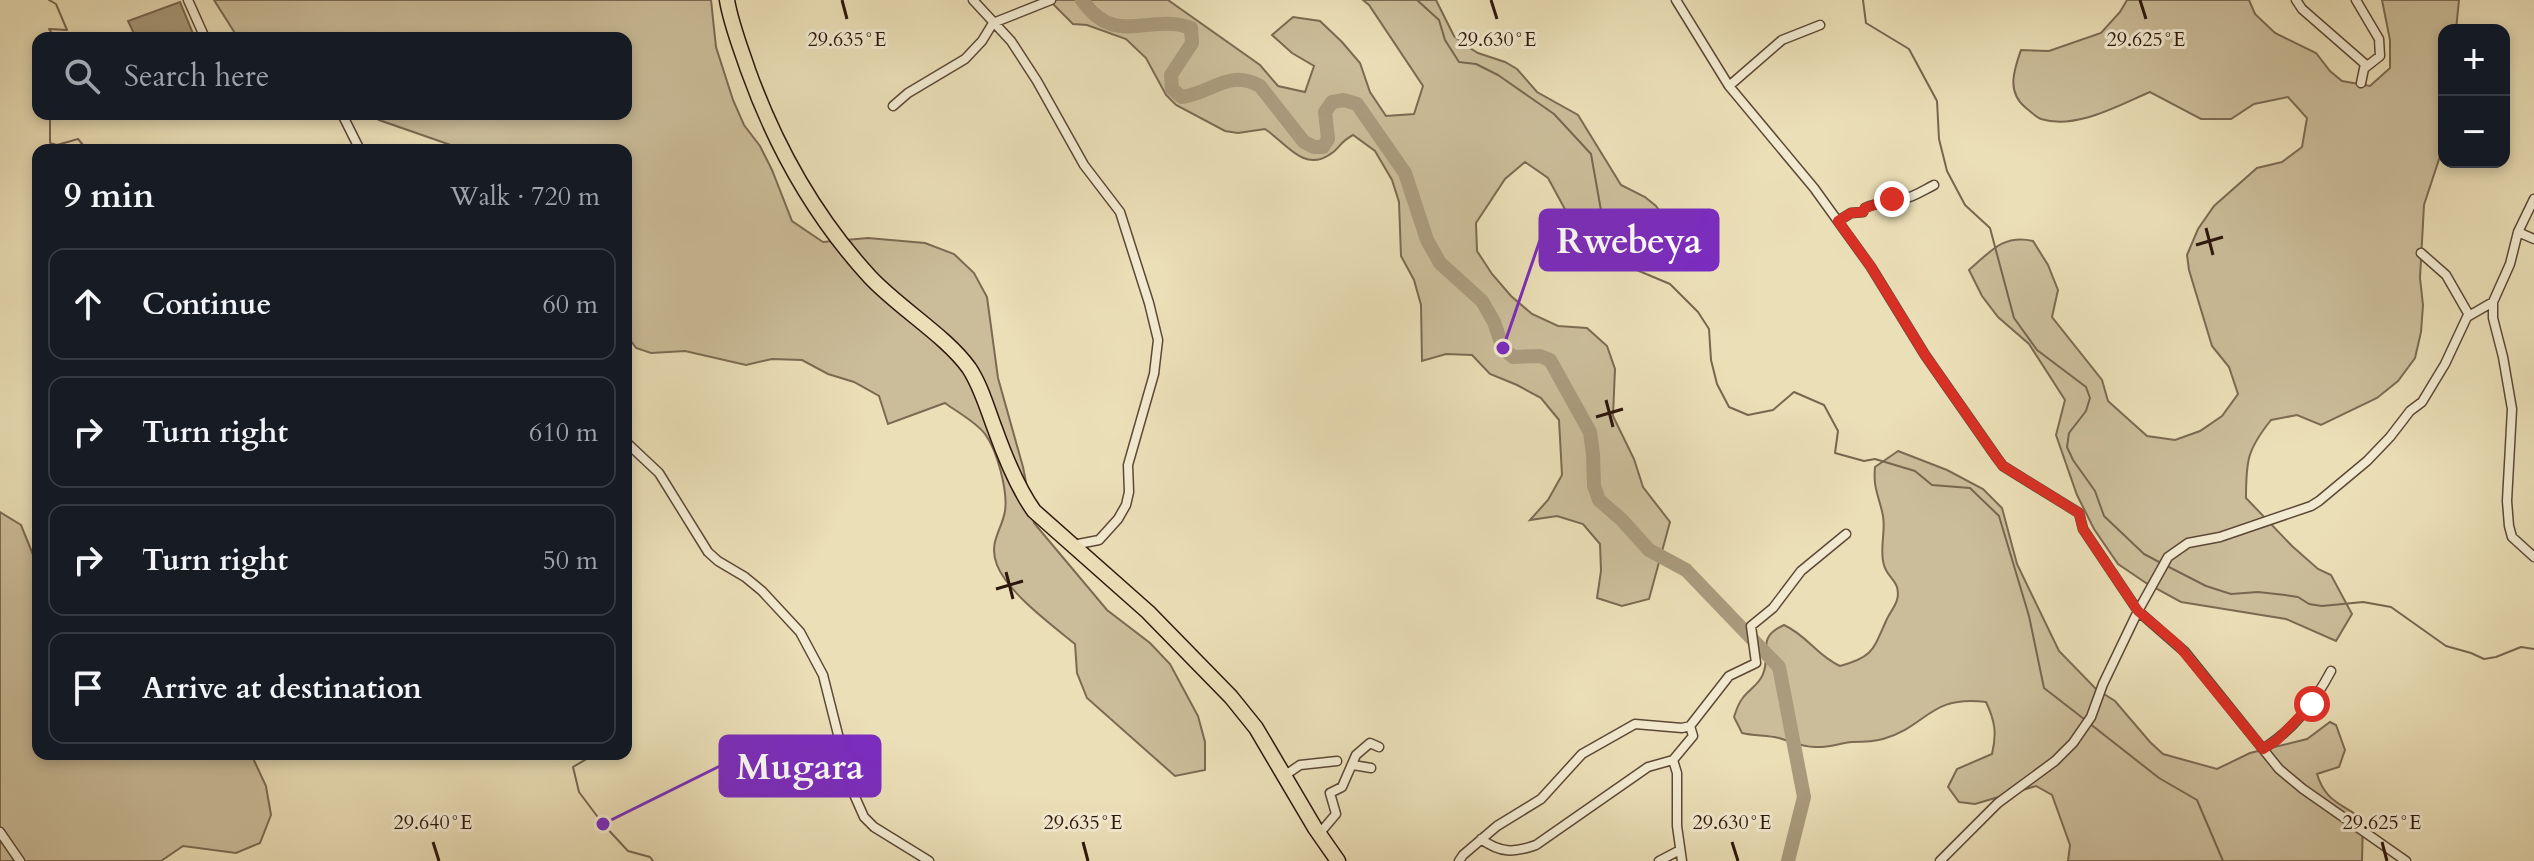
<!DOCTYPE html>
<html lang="en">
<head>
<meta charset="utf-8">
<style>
  :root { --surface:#171b24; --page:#242831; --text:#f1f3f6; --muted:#9ea1a6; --line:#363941 }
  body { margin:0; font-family:Cardo,serif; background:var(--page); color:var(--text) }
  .controls { position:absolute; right:24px; top:24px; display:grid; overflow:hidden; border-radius:16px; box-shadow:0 4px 12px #0003 }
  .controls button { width:72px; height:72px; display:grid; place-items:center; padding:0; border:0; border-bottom:2px solid var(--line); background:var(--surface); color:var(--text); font:40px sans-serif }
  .stop { position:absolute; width:24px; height:24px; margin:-18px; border:6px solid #d93025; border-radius:50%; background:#fff }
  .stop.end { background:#d93025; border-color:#fff; box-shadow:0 2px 8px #0008 }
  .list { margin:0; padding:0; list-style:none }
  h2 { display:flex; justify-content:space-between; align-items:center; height:104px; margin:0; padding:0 32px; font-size:34px }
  h2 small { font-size:26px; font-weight:400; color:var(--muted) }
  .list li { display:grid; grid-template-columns:52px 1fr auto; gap:24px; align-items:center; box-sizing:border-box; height:112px; margin:0 16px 16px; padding:0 16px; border:2px solid var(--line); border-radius:16px }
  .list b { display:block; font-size:30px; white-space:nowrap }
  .list em { font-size:26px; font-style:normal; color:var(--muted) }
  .icon { flex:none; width:44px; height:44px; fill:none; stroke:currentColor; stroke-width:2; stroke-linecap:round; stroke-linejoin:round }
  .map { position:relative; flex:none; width:2534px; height:861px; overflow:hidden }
  .search { position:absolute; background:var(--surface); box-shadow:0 4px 12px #0003; left:32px; top:32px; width:600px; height:88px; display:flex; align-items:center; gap:20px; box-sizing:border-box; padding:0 28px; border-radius:16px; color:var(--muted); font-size:30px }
  .panel { position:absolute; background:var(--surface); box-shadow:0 4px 12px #0003; left:32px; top:144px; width:600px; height:616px; border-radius:16px }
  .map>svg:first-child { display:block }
  .green { fill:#cbbd9a; stroke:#7c6a52; stroke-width:2 }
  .water { fill:#aa9b7d; stroke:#78664f; stroke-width:2 }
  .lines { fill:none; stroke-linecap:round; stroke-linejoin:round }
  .stream { stroke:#78664f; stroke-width:2 }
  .river { stroke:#aa9b7d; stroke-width:14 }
  .minor-casing { stroke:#5c4836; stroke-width:11 }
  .primary-casing { stroke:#2d160b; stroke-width:17 }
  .minor { stroke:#f2ead0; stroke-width:8 }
  .primary { stroke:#ebdfb7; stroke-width:14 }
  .route { stroke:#d93025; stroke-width:10 }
  .ticks { fill:none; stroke:#2d160b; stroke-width:3 }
  .ticks-label { font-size:20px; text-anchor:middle; fill:#2d160b; stroke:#f2ead0; stroke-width:6; stroke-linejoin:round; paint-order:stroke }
  .leader { fill:none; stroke:#7b2cbf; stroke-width:3 }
  .callout-dot { fill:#7b2cbf; stroke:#f2ead0; stroke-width:3 }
  .callout { fill:#7b2cbf; stroke:#7b2cbf; stroke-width:3 }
  .callout-label { font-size:36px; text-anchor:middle; font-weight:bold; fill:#fff }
</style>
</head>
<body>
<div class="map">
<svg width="2534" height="861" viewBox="0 0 2534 861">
  <rect width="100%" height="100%" fill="#ebdfb7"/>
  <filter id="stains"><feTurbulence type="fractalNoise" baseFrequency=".0025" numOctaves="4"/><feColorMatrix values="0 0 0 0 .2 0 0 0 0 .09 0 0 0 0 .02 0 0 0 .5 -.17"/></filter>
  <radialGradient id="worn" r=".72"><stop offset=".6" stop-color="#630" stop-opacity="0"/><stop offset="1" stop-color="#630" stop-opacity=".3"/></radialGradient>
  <path class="green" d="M214,0H711L716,47L733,100L744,125L760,146L772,170L792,221L823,242L868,238L925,243L954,254L974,273L987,297L998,378L1023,467L1034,523L1107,610L1150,643L1170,664L1198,716L1205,742V770L1175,776L1087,698L1077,673L1075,644C1052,625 1008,593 997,565C988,542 1002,530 1005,511C1008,491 997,450 985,434C976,422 957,412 945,403L888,424L879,396L854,382L828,374L802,360L772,359L746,365L685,351L651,353L636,348L626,334V150H465L379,120L372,114H626V38H238Z
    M1049,0H1168L1260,65L1278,86L1305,92L1314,66L1292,53L1272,35L1293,17L1320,21L1342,42L1360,63L1370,92L1386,116L1414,114L1423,86L1369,5L1363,0H1436L1454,36L1465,45L1478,53L1505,62L1517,69L1537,92L1578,115L1621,185L1645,197L1656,206L1664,218L1668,230L1631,241L1593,244L1574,226L1548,178L1525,162L1505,179L1476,223L1477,251L1492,274L1511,296L1532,314L1558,326L1587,328L1607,346L1615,369L1613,416L1634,459L1643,487L1670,522L1649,599L1622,606L1597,598L1601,571L1600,544L1583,524L1557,516L1530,520L1548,500L1562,475L1559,420L1541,398L1517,385L1490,374L1472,355L1446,354L1422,361L1421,305L1414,280L1401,256L1399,202L1392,180L1375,151L1353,135C1338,143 1340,149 1329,155C1303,172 1285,142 1265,129L1238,133L1225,131L1176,105L1166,95L1146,58L1126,39L1087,25L1073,24Z
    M2127,0H2249L2255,14L2275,33L2316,53L2330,71L2342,81L2370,86L2390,68V40L2382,0H2459L2456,30H2444V144L2424,205L2420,278L2423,305L2421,332L2415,358L2398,381L2377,398L2321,425L2297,415L2271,420C2247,450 2246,461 2246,498L2292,546L2318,569L2331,575L2352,614L2336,641L2286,619L2181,602L2146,583L2118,564L2094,529L2077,495L2056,435L2065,400L2029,344L1998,317L1982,296L1969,270C1990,252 2003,234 2033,241L2048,265L2058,290L2052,317L2102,380L2108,401L2147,436L2175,440L2200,431L2222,416L2238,394L2229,367L2212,346L2189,270L2187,255L2198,229L2214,206L2257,168L2282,162L2302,147L2307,118L2288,97L2254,104L2231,119H2201L2150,92C2119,105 2076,130 2041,119C2036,117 2030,111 2026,108C2006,92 2014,70 2021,50L2049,51L2101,33L2120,12Z
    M1898,451L1947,470L1983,489L2002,508L2017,564L2059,651L2096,689L2115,701L2150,742L2163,754L2217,769L2250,753L2307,739L2330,722L2336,725L2345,750L2339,767L2317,774C2326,803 2342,803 2363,820L2362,861H2068L2070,845L2052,795L2036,786L1975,804L1959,802L1948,787L1957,769L1992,754C1997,733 1995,721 1986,702C1929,695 1928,726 1883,739C1873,742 1863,742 1852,742C1840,743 1828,748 1815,747C1802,747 1792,742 1779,738C1767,735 1754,736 1742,733L1734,717C1736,711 1738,704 1742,699C1748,690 1759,685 1763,674C1772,652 1755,638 1784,625C1808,636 1816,655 1840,666C1873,657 1873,650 1886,621C1891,609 1901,602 1897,587C1894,579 1886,574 1884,565C1879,549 1886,532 1883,516C1879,495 1873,490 1875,467Z
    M0,512L21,525L38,567V754H251L266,786L271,815L260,843L236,853L183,846L161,861H0Z"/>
  <path class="water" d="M180,2L194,36L136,38L128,21Z"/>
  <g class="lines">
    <path class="stream" d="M49,0L56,4L67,30L49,29L55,38
      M1417,0L1439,20L1445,40L1459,62L1476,64L1498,75L1554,114L1591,154L1602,216L1620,263L1670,284L1698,312L1709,329L1711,360L1717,384L1729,407L1748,415L1773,410L1794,392L1824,405L1838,431L1835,453L1864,461L1875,459L1915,471L1932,485L1970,488L1999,516L2029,616L2044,688L2084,719
      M1863,0L1866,23L1909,49L1937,101L1939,139L1947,171L1965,205L1990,228L2014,318L2037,350L2086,387L2090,398L2086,411L2069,433L2067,447L2073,460L2095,491L2104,516L2144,554L2161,563
      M50,114V143L57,145L78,139L83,145L107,150
      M2167,566L2206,586L2231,594L2258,592L2285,595L2298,597L2309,604L2322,606L2363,602L2391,607L2446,646L2471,653L2484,659L2496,657L2521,647L2534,649
      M2089,723L2159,778L2197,800L2223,861
      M595,754L573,767L579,792L603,824L628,851L650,857L653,861"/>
    <path class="river" d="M1082,0C1116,49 1150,12 1191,28L1192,43L1171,75L1172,89L1182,97C1214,92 1228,69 1260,86L1304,142L1314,147H1323L1328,139L1325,112L1332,102L1344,100L1357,104L1405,173L1427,240L1440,263L1482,301L1494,322L1503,348L1513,357L1540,356L1550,360L1590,432L1593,454L1594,486L1599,500L1622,520L1649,550L1686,570L1779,667L1804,797L1788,861"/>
    <defs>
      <path id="minor" d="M188,0L205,38
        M973,0L1011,41L1037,81L1084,165L1120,212L1149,303L1158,340L1154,374L1128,465L1129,492L1126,505L1118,519L1099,540L1073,545
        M1676,0L1729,86L1814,188L1871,267L1925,355L1997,458L2003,466L2079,513L2083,529L2138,611L2185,652L2279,769L2303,789L2406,861
        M2296,0L2302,9L2365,64L2361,83
        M2356,0L2379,39L2380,56L2366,67
        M1729,86L1782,40L1820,25
        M893,106L908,93L965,59L982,41L993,23L1051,0
        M342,114L360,150
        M1838,221L1851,213L1863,212L1865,208C1878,202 1890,201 1903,199C1914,197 1924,190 1934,185
        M2518,232L2534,199
        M2421,253L2446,275L2469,315
        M2493,302V318L2503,357L2512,409L2507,501L2509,526L2512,537L2534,557
        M626,442L659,473L708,552L718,561L745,577L762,591L800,632L823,675L852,790L864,817L874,827L929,861
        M2263,749C2294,729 2314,703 2331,671
        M1353,765L1371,768
        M1284,776L1300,765L1337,761
        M0,832L20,861
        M1319,834L1336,814L1330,793L1342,787L1356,755L1370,743L1379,747
        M1481,839C1500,853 1514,853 1536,845L1648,767L1673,760
        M1459,861L1463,855L1497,826L1541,799L1582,754L1635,724L1682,728L1690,726L1729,676L1756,663L1751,626L1773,608L1801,571L1846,534
        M1659,861L1680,850
        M1682,861L1677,826V773L1673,760L1693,736L1690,726
        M1940,861L1998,803L2055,761L2073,743L2091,717L2103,684L2138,611L2168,557L2188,543L2220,537L2311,506L2319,501L2367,461L2390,437L2410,411L2422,402L2445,364L2467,317L2493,302L2510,264L2518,232L2534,239"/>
      <path id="primary" d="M727,0C731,24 740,46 748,70C776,148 814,216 870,277C899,308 946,336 969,368C981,386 987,408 995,429C1005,457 1017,487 1034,511L1148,612L1231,697L1256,728L1315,828L1338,861"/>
    </defs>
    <use href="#minor" class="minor-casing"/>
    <use href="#primary" class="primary-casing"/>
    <use href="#minor" class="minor"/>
    <use href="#primary" class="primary"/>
  </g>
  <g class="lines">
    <path class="route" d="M1892,199L1865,208L1863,212L1851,213L1838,221L1871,267L1925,355L1997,458L2003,466L2079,513L2083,529L2138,611L2178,645L2263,749L2277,740L2312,704"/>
  </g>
  <path class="ticks" d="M842,0L847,19M1491,0L1497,19M2140,0L2146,19M2206,228L2213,255M2196,245L2223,237M1606,400L1613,427M1596,417L1623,409M1006,572L1013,599M996,589L1023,581M433,842L439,861M1083,842L1088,861M1732,842L1738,861M2382,842L2387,861"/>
  <g class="ticks-label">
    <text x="847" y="46">29.635°E</text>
    <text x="1497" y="46">29.630°E</text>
    <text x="2146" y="46">29.625°E</text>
    <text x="1732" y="829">29.630°E</text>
    <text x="2382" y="829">29.625°E</text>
    <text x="433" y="829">29.640°E</text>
    <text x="1083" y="829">29.635°E</text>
  </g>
  <path class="leader" d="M1503 348L1540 240M603 824L720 766"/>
  <g class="callout-dot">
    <circle cx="1503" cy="348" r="8"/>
    <circle cx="603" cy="824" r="8"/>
  </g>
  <g class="callout">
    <rect x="1540" y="210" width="178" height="60" rx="8"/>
    <rect x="720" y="736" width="160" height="60" rx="8"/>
  </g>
  <g class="callout-label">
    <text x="1629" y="253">Rwebeya</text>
    <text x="800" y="779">Mugara</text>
  </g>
  <rect width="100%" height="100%" filter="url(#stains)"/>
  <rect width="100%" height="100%" fill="url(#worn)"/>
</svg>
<div class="controls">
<button>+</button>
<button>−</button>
</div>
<div class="stop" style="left:2312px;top:704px"></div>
<div class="stop end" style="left:1892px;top:199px"></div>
<div class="search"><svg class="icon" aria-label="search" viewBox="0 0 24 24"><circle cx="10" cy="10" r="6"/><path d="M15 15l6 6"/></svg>Search here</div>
<section class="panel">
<h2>9 min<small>Walk · 720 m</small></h2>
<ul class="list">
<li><svg class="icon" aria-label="ahead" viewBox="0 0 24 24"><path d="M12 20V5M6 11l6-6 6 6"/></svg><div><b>Continue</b></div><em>60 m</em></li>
<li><svg class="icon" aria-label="right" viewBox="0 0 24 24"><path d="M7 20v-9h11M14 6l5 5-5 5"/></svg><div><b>Turn right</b></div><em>610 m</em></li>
<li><svg class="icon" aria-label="right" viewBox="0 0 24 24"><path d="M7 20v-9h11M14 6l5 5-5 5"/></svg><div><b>Turn right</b></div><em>50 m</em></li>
<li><svg class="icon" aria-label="arrive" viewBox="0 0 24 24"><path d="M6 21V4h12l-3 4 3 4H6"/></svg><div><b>Arrive at destination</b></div></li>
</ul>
</section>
</div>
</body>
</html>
